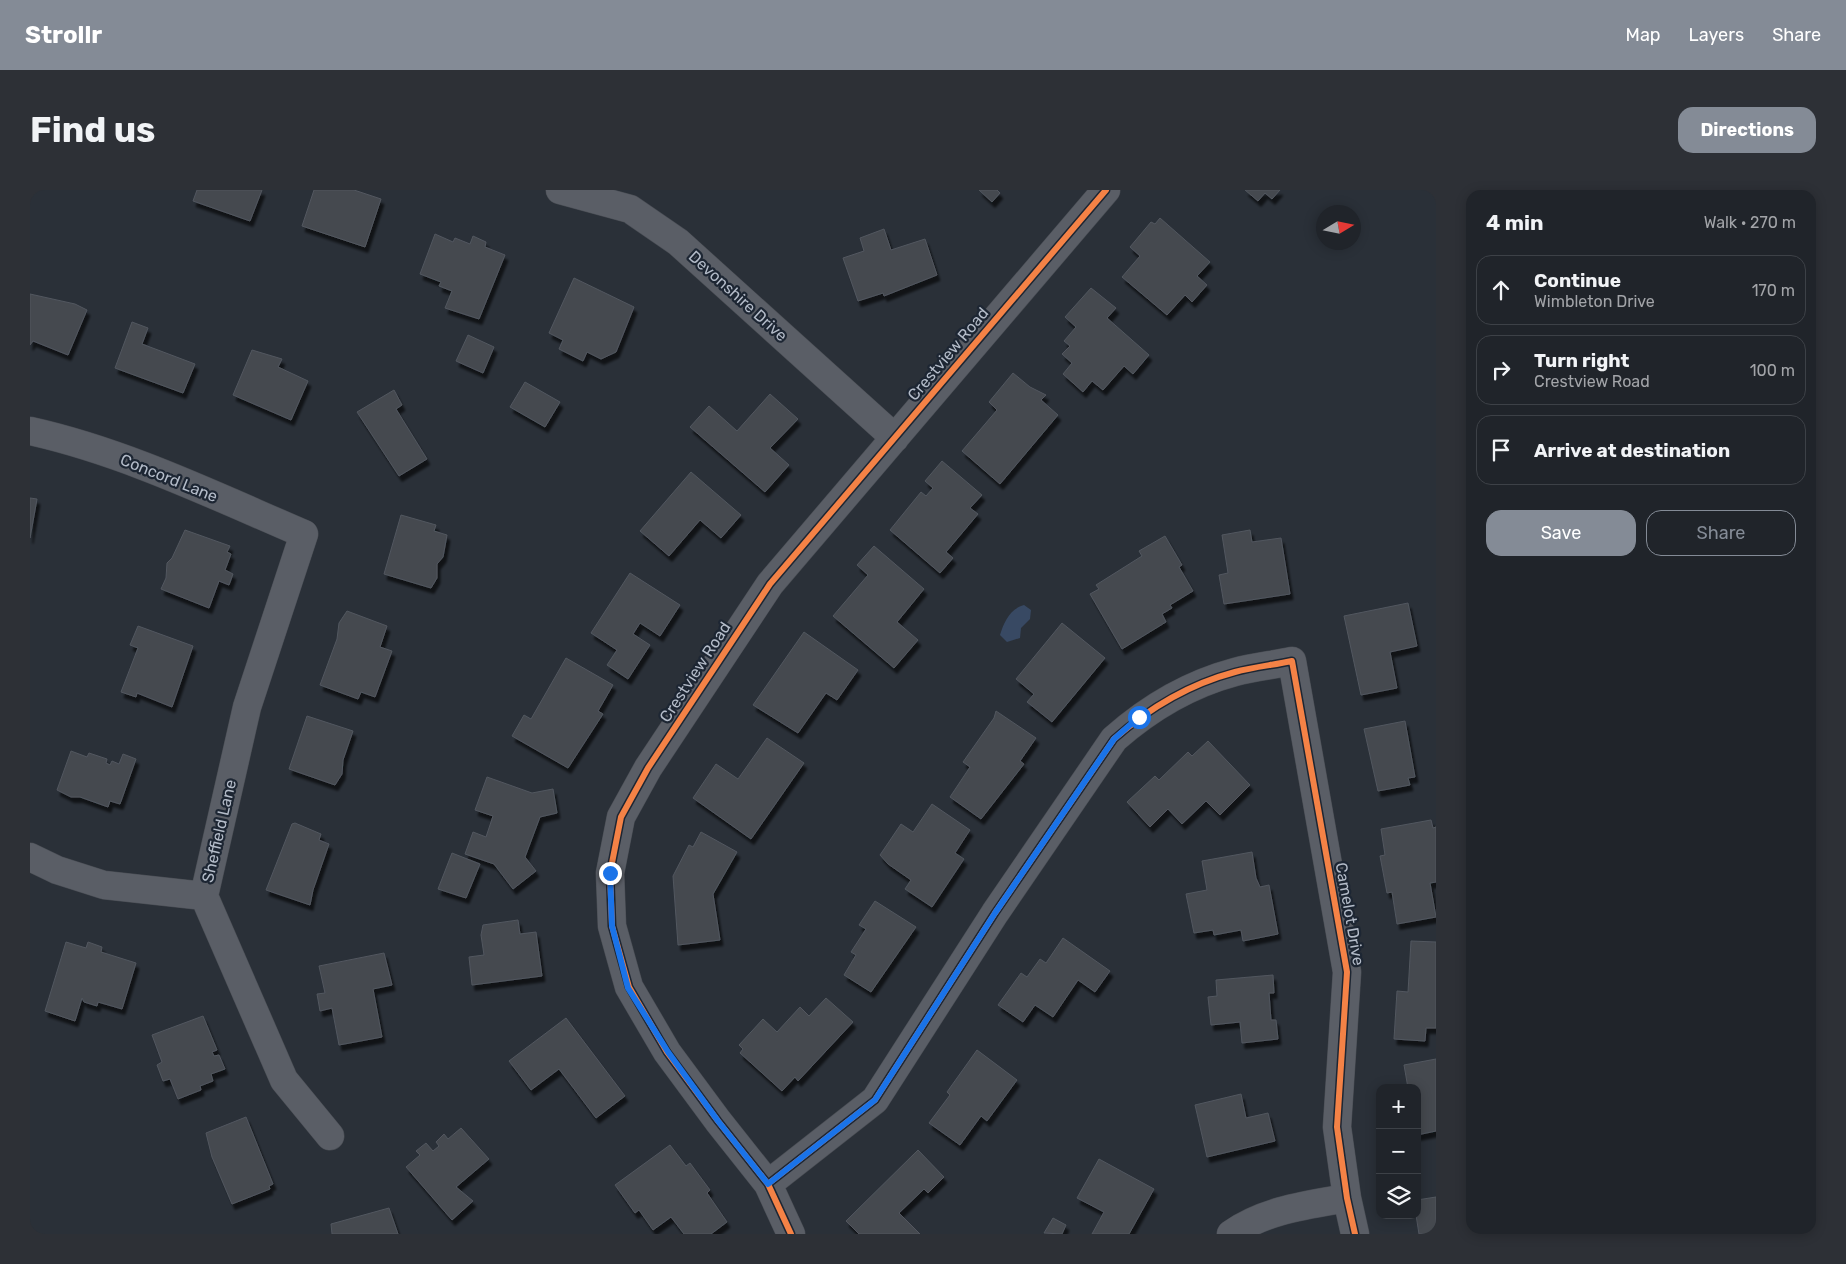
<!DOCTYPE html>
<html lang="en">
<head>
<meta charset="utf-8">
<style>
  :root { --surface:#20242a; --page:#2d3036; --text:#f1f3f6; --muted:#a2a4a8; --line:#3d4147; --accent:#848b96 }
  body { margin:0; font-family:Rubik,sans-serif; background:var(--page); color:var(--text) }
  .controls { position:absolute; right:15px; bottom:15px; display:grid; overflow:hidden; border-radius:10px; box-shadow:0 2px 12px #0003 }
  .controls button { width:45px; height:45px; display:grid; place-items:center; padding:0; border:0; border-bottom:1px solid var(--line); background:var(--surface); color:var(--text); font:25px sans-serif }
  .compass { position:absolute; left:1286px; top:15px; width:45px; height:45px; border-radius:50%; background:var(--surface); box-shadow:0 2px 12px #0003; rotate:80deg }
  .stop { position:absolute; width:15px; height:15px; margin:-11px; border:4px solid #1a73e8; border-radius:50%; background:#fff }
  .stop.end { background:#1a73e8; border-color:#fff; box-shadow:0 1px 5px #0008 }
  .list { margin:0; padding:0; list-style:none }
  h2 { display:flex; justify-content:space-between; align-items:center; height:65px; margin:0; padding:0 20px; font-size:21px }
  h2 small { font-size:16px; font-weight:400; color:var(--muted) }
  .list li { display:grid; grid-template-columns:32px 1fr auto; gap:15px; align-items:center; box-sizing:border-box; height:70px; margin:0 10px 10px; padding:0 10px; border:1px solid var(--line); border-radius:15px }
  .list b { display:block; font-size:19px; white-space:nowrap }
  .list p { margin:0; font-size:16px; white-space:nowrap; color:var(--muted) }
  .list em { font-size:16px; font-style:normal; color:var(--muted) }
  .actions { display:flex; gap:10px; padding:15px 20px }
  .actions a { flex:1; padding:11px 0; border:1px solid var(--accent); border-radius:15px; text-align:center; font-size:18px; color:var(--accent) }
  .actions .main { background:var(--accent); color:#fff }
  .icon { flex:none; width:28px; height:28px; fill:none; stroke:currentColor; stroke-width:2; stroke-linecap:round; stroke-linejoin:round }
  .map { position:relative; flex:none; width:1406px; height:1044px; overflow:hidden; border-radius:15px }
  header { display:flex; align-items:center; gap:30px; box-sizing:border-box; height:70px; padding:0 25px; background:var(--accent); color:#fff }
  header strong { font-size:24px }
  nav { display:flex; gap:28px; margin-inline-start:auto; font-size:18px }
  .intro { display:flex; align-items:center; justify-content:space-between; box-sizing:border-box; height:120px; padding:0 30px }
  h1 { margin:0; font-size:35px }
  .button { padding:12px 22px; border-radius:15px; background:var(--accent); color:#fff; font-size:18px; font-weight:700 }
  main { display:flex; gap:30px; padding:0 30px }
  aside { flex:1; background:var(--surface); border-radius:15px; box-shadow:0 2px 12px #0003 }
  .map>svg:first-child { display:block }
  .water { fill:#384963 }
  .building { fill:#444950; stroke:#52575f; filter:url(#shadow) }
  .lines { fill:none; stroke-linecap:round; stroke-linejoin:round }
  .minor-casing { stroke:#484c53; stroke-width:29 }
  .minor { stroke:#5a5e66; stroke-width:28 }
  .cycleway-casing { stroke:#1d2633; stroke-width:9 }
  .cycleway { stroke:#f48246; stroke-width:6 }
  .route { stroke:#1a73e8; stroke-width:6 }
  .labels { text-anchor:middle; dominant-baseline:central; stroke-width:4.5; stroke-linejoin:round; paint-order:stroke }
  .street-label { font-size:16px; fill:#b4bcc9; stroke:#1d2633 }
</style>
</head>
<body>
<header>
<strong>Strollr</strong>
<nav><a>Map</a><a>Layers</a><a>Share</a></nav>
</header>
<div class="intro"><h1>Find us</h1><a class="button">Directions</a></div>
<main>
<div class="map">
<svg width="1406" height="1044" viewBox="0 0 1406 1044">
  <defs>
    <filter id="shadow"><feDropShadow dx="3" dy="5.5" stdDeviation="1" flood-color="#0009"/></filter>
  </defs>
  <rect width="100%" height="100%" fill="#2a3038"/>
  <path class="water" d="M994,415L1001,420L1000,429L991,438L990,448L977,452L970,445C974,432 980,419 994,415Z"/>
  <path class="building" d="M167,0H232L220,31L163,11Z
    M284,0H324L351,9L335,57L272,36Z
    M949,0H967L970,3L962,12Z
    M1215,0H1250L1242,9L1235,3L1228,11Z
    M1130,28L1180,72L1167,86L1177,95L1162,112L1155,105L1137,125L1092,87L1110,66L1100,57L1121,32L1125,34Z
    M854,39L861,60L895,49L907,85L854,106L853,103L828,111L813,68L834,61L830,48Z
    M405,44L423,52L425,48L440,54L443,46L456,52L455,57L475,65L449,129L415,118L422,101L409,96L411,92L390,84Z
    M544,88L604,117L586,162L571,169L557,162L553,171L529,159L533,150L519,143Z
    M1061,98L1086,118L1077,128L1119,165L1103,184L1094,176L1073,200L1062,191L1053,202L1033,184L1042,173L1032,164L1040,156L1034,151L1046,137L1035,127Z
    M0,104L45,114L57,120L38,165L3,151L0,155Z
    M102,132L118,138L112,154L165,174L153,203L85,178Z
    M438,145L464,157L453,183L426,171Z
    M222,160L252,169L248,177L278,191L261,230L203,205Z
    M983,183L1000,197L1016,205L1011,210L1028,225L970,294L932,261L967,220L959,212Z
    M495,192L530,212L515,237L480,217Z
    M364,200L372,215L366,219L397,269L369,286L327,222Z
    M740,204L768,229L740,258L759,275L735,302L660,237L679,216L707,241Z
    M912,271L952,305L940,318L948,324L916,362L923,368L910,383L860,340L891,302L896,306L903,298L895,291Z
    M661,282L711,325L691,348L670,330L639,366L610,341Z
    M0,308L7,309L0,348Z
    M371,325L406,335L404,341L417,345L413,367L407,374V388L401,398L354,384Z
    M155,340L200,356L197,362L201,364L195,380L203,384L199,395L189,391L179,418L131,399L136,388L137,373L142,368Z
    M1220,340L1222,352L1251,348L1260,404L1194,414L1189,385L1198,383L1192,345Z
    M1135,346L1152,375L1149,377L1163,401L1140,415L1142,418L1132,424L1136,432L1092,459L1060,404L1069,399L1066,395L1112,366L1109,361Z
    M844,356L894,399L867,432L888,450L864,478L803,426L838,385L827,375Z
    M600,383L650,415L630,446L610,433L603,444L620,455L598,489L577,475L587,460L561,443Z
    M1378,413L1387,456L1360,462L1367,498L1331,505L1314,426Z
    M317,421L357,436L350,457L362,461L345,507L331,502L328,509L290,495L307,449L309,433Z
    M1032,433L1075,468L1022,532L997,512L1004,504L986,489Z
    M108,436L163,456L142,517L107,503L106,507L91,502L108,458L100,455Z
    M774,442L828,480L807,510L796,503L768,543L723,515Z
    M536,468L583,495L568,521L573,524L538,578L482,546L494,525L501,529Z
    M966,521L1006,548L990,571L994,574L951,629L920,607L940,577L933,572L964,528Z
    M277,526L323,541L313,570L312,584L305,595L259,579Z
    M1375,531L1385,587L1378,588L1380,595L1348,601L1334,539Z
    M737,548L774,573L721,649L663,608L686,574L708,589Z
    M1178,551L1220,595L1190,625L1176,611L1152,634L1138,619L1120,637L1097,612L1125,586L1129,590L1158,562L1162,566Z
    M41,561L57,567L59,563L77,569L76,573L80,575L82,571L89,574L93,564L106,569L90,614L80,611L78,617L50,607H41L27,600Z
    M457,587L502,603L523,599L527,623L510,627L495,667L506,681L483,699L464,674L435,664L443,642L456,647L463,626L445,620Z
    M902,614L940,640L925,663L934,669L902,717L875,699L881,690L858,674L850,665L871,634L883,642Z
    M1401,630L1403,638L1406,637V692L1400,693L1406,727L1367,734L1362,702L1357,703L1350,666L1355,665L1351,639Z
    M265,633L291,644L289,650L299,654L283,700L280,715L236,700L262,634Z
    M671,642L707,662L683,704L690,750L648,755L643,686L659,655L663,657Z
    M1222,662L1226,688L1230,697L1239,695L1248,744L1213,751L1211,740L1184,745L1183,740L1164,743L1156,704L1177,700L1172,671Z
    M422,663L450,674L436,708L408,699Z
    M845,711L886,737L841,802L814,785L826,765L821,762L836,739L829,735Z
    M488,730L490,744L506,742L512,786L442,795L439,767L454,765L451,745L453,735Z
    M1033,748L1080,781L1065,802L1048,790L1023,827L1005,815L993,832L968,815L991,783L997,787L1010,769L1016,773Z
    M1381,751L1406,752V838H1396L1395,851L1364,849L1367,801L1378,802Z
    M36,752L56,758L58,752L72,757L71,762L106,773L92,819L68,812L67,816L54,812L52,808L45,831L15,821Z
    M354,763L362,795L343,799L352,847L309,855L302,818L290,821L287,804L295,803L289,776Z
    M1243,785L1244,803H1239L1241,830H1246L1248,849L1212,853L1210,832L1181,835L1178,807L1187,806L1186,790Z
    M796,808L823,832L768,891L765,887L752,901L710,863L713,859L709,855L733,829L747,842L770,817L779,826Z
    M173,826L187,860L182,862L184,866L189,865L195,879L181,884L183,891L170,896L171,900L148,909L140,889L133,891L127,875L132,872L122,845Z
    M536,828L595,906L566,928L529,879L501,900L479,871Z
    M947,860L987,890L957,931L951,926L930,955L899,933L920,905L917,902Z
    M1406,869V941L1387,945V898H1378L1374,875Z
    M1211,904L1216,928L1238,923L1245,951L1177,967L1165,915Z
    M216,927L243,994L239,996L240,999L202,1014L182,967L176,943Z
    M431,938L459,969L426,997L443,1011L422,1030L376,977L390,965L386,961L396,953L403,961L409,956L406,952L414,944L418,949Z
    M640,955L656,976L660,973L680,1000L677,1003L697,1032L681,1044H654L641,1027L623,1040L609,1020L605,1023L585,995Z
    M888,960L914,987L898,1003L894,999L869,1023L890,1044H829L816,1031Z
    M1069,969L1124,999L1099,1044H1062L1074,1022L1047,1008Z
    M1406,1007V1044H1389L1386,1025L1387,1010Z
    M359,1018L368,1044H302L301,1034Z
    M1023,1028L1036,1035L1032,1044L1014,1043Z"/>
  <g class="lines">
    <defs>
      <path id="minor" d="M530,0L600,19L648,52L865,248
        M0,241C95,262 185,306 274,344L217,517L174,706L254,890L300,946
        M0,667L27,680L74,695L174,706
        M738,994L845,910L965,723L1084,549C1118,519 1160,494 1205,482C1223,477 1243,475 1262,471L1317,782L1307,937L1317,1008L1325,1044
        M761,1044L738,994L688,931L637,862L599,797L582,736L580,683L591,627L618,578L740,394L1076,0
        M1201,1044C1235,1020 1277,1015 1317,1008"/>
    </defs>
    <use href="#minor" class="minor-casing"/>
    <use href="#minor" class="minor"/>
    <defs>
      <path id="cycleway" d="M738,994L845,910L965,723L1084,549C1118,519 1160,494 1205,482C1223,477 1243,475 1262,471L1317,782L1307,937L1317,1008L1325,1044
        M761,1044L738,994L688,931L637,862L599,797L582,736L580,683L591,627L618,578L740,394L1076,0"/>
    </defs>
    <use href="#cycleway" class="cycleway-casing"/>
    <use href="#cycleway" class="cycleway"/>
  </g>
  <g class="lines">
    <path class="route" d="M580,683L582,736L598,798L638,862L688,931L738,994L845,910L965,723L1062,581L1084,549L1109,527"/>
  </g>
  <g class="labels">
    <g class="street-label">
      <text transform="translate(708 106) rotate(42)">Devonshire Drive</text>
      <text transform="translate(918 164) rotate(-50)">Crestview Road</text>
      <text transform="translate(139 288) rotate(22)">Concord Lane</text>
      <text transform="translate(665 482) rotate(-57)">Crestview Road</text>
      <text transform="translate(189 641) rotate(-77)">Sheffield Lane</text>
      <text transform="translate(1320 724) rotate(80)">Camelot Drive</text>
    </g>
  </g>
</svg>
<div class="controls">
<button>+</button>
<button>−</button>
<button><svg class="icon" aria-label="layers" viewBox="0 0 24 24"><path d="M12 4l9 5-9 5-9-5zM3 14l9 5 9-5"/></svg></button>
</div>
<svg class="compass" viewBox="-18 -18 36 36"><path d="M0-13l5 13h-10z" fill="#e53935"/><path d="M0 13l5-13h-10z" fill="#a2a4a8"/></svg>
<div class="stop" style="left:1109px;top:527px"></div>
<div class="stop end" style="left:580px;top:683px"></div>
</div>
<aside>
<h2>4 min<small>Walk · 270 m</small></h2>
<ul class="list">
<li><svg class="icon" aria-label="ahead" viewBox="0 0 24 24"><path d="M12 20V5M6 11l6-6 6 6"/></svg><div><b>Continue</b><p>Wimbleton Drive</p></div><em>170 m</em></li>
<li><svg class="icon" aria-label="right" viewBox="0 0 24 24"><path d="M7 20v-9h11M14 6l5 5-5 5"/></svg><div><b>Turn right</b><p>Crestview Road</p></div><em>100 m</em></li>
<li><svg class="icon" aria-label="arrive" viewBox="0 0 24 24"><path d="M6 21V4h12l-3 4 3 4H6"/></svg><div><b>Arrive at destination</b></div></li>
</ul>
<div class="actions"><a class="main">Save</a><a>Share</a></div>
</aside>
</main>
</body>
</html>
